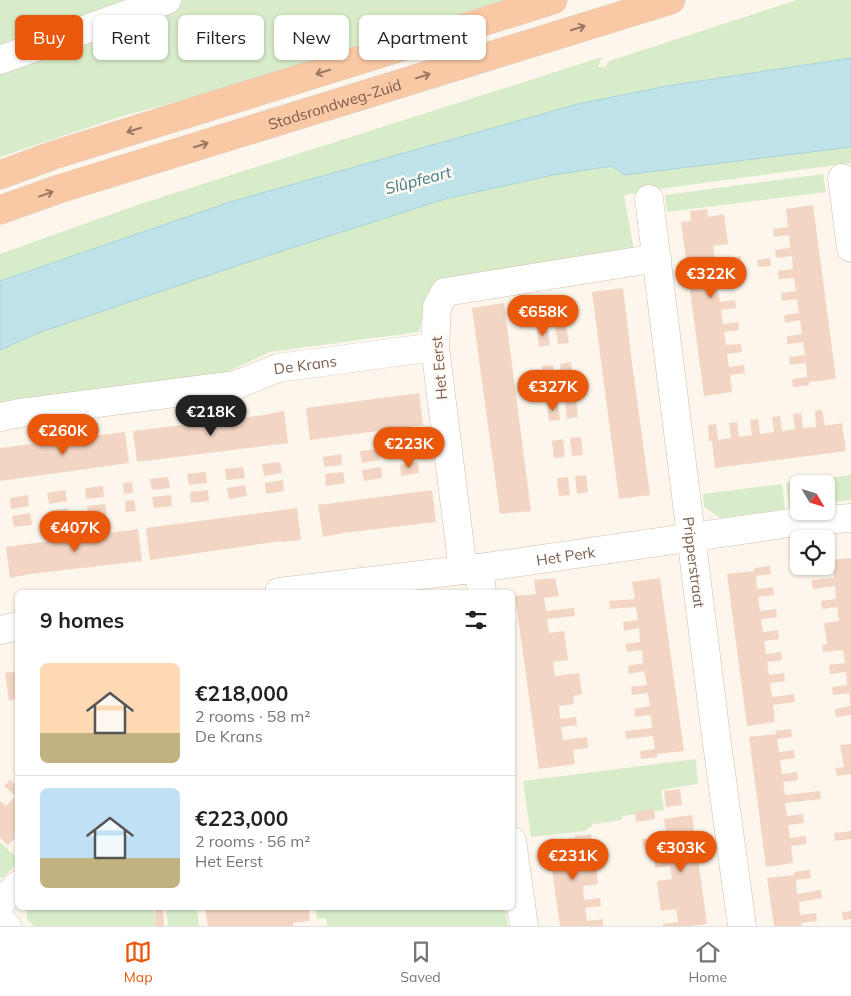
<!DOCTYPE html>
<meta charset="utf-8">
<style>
body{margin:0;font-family:Mulish,sans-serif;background:#f6f6f6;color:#222;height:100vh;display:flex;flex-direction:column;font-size:19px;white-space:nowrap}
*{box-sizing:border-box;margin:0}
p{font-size:16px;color:#767676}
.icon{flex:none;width:28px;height:28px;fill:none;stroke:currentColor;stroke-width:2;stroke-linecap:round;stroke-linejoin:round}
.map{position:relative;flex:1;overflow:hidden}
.panel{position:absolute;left:15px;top:590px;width:500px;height:320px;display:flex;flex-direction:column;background:#fff;border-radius:8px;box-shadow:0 1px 4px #0004}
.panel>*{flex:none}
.top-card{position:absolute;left:15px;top:15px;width:500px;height:45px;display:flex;gap:10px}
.needle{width:32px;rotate:128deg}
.fabs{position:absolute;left:790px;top:475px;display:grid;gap:10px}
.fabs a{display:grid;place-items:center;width:45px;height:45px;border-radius:8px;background:#fff;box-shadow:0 1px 4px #0004;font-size:25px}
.price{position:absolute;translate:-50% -42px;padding:0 11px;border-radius:18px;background:#ea580c;color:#fff;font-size:16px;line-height:32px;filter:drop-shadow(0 1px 2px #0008)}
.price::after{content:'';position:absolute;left:50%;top:30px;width:15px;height:11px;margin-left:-8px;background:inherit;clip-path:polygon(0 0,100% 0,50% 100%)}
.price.active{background:#222;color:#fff}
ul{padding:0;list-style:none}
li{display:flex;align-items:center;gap:15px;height:125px;padding:0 25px}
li+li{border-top:1px solid #e0e0e0}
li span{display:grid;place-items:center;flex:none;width:140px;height:100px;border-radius:8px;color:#555}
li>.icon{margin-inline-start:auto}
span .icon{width:60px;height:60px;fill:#fffc;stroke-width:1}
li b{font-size:21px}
h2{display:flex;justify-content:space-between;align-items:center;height:60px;padding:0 25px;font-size:21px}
.chip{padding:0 18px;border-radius:8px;background:#fff;box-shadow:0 1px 4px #0004;font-size:18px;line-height:45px}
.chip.active{background:#ea580c;color:#fff}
.menu{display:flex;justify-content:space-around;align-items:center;height:70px;border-top:1px solid #e0e0e0;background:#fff;font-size:14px;color:#767676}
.menu a{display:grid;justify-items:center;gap:2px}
.menu .active{color:#ea580c}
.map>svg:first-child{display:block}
</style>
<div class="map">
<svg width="851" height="926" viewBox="0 0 851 926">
<rect width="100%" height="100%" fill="#fdf6ec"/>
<!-- green -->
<path fill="#d8ecc9" d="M0 0H144L0 47Z
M183 0H506L201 95 120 117 0 157V66L165 12Z
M797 0H851V58L667 86 578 104 230 202 0 281V254L137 205 602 57 598 67H605L609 61Z
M851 147V163L659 189 624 195 635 256 425 308 419 332 270 352 218 376 0 409V350L38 333 248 262 445 199 553 175 612 166 624 175Z
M823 174 826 192 667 212 665 195Z
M851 475V500L826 503V484H799V506L789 508 786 483Z
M782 484 785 509 720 518 704 507 703 494Z
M696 759 698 784 661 790 664 810 622 816V820L594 824 585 831 531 837 523 781Z
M0 842 18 859 17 863 3 878H0Z
M27 908H197L199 926H168L166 909 154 910 156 926H34L27 920Z
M316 908H505L508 926H327L326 918 317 919Z"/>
<!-- water -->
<path fill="#bfe3e8" stroke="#a5d3da" d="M851 58V147L624 175 612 166 553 175 445 199 248 262 38 333 0 350V281L230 202 578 104 667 86Z"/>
<!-- building -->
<path fill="#f3d5c3" d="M813 205 836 379 809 382V385L793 387 792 379 807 377 806 363 790 365 789 357 805 355 803 342 787 344V336L802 334 800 320 785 323 784 315 799 313 797 299 782 301 781 293 796 291 794 278 779 279 778 271 793 269 792 256 776 258 775 250 790 248 789 235 774 237 773 229 788 227 786 209Z
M707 209 708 217 724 214 728 244 713 246 715 259 741 256 742 264 732 265 734 287 718 289 720 302 735 300 736 308 721 310 723 324 738 322 739 330 724 332 726 345 741 344 742 352 727 354 729 367 744 365 745 373 730 375 732 392 704 396 681 222 691 221 690 211Z
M770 258 771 266 758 267 757 260Z
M623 288 632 363 650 495 619 499 592 292Z
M504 303 531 511 500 514 472 308Z
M564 306 565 315 554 317 553 308Z
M546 309 547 318 536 319 535 310Z
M566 325 569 343 558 344 555 326Z
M548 327 550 345 539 347 537 329Z
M571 362 573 380 562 381 560 364Z
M553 365 555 382 544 384 542 366Z
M419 393 423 425 310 440 306 408Z
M576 400 578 417 567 419 565 401Z
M558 402 560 420 549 421 547 403Z
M822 410 825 426 842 423 846 451 715 468 712 441H709L708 425 716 424 718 440 731 438 729 423 737 422 739 437 752 435 750 420 758 419 760 434 774 432 772 417 780 416 782 431 795 429 793 414 801 413 803 428 816 427 815 411Z
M284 411 288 443 137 462 133 431 264 415Z
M125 432 129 463 0 481V448Z
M581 437 583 455 572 456 570 438Z
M563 439 565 457 554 458 552 441Z
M416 444 417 455 399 458 397 446Z
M378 449 380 460 362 463 360 451Z
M341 454 342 465 324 467 323 457Z
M280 462 282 473 264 476 262 464Z
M418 462 419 473 401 476 400 465Z
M243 467 245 478 226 480 225 469Z
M381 467 382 478 364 481 362 470Z
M206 472 207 483 189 485 187 474Z
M343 472 345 483 326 486 325 474Z
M586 475 588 492 577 494 575 476Z
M168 477 170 488 152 490 150 479Z
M568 477 570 495 559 496 557 478Z
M283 480 284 491 266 494 265 483Z
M132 482 133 493 124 494 123 483Z
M245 485 247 496 229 499 227 488Z
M103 486 104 497 86 499 85 488Z
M65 490 67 501 49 504 47 493Z
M208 490 209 501 191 503 190 492Z
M432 490 436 522 343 533 323 537 318 505Z
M28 495 29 506 11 509 10 498Z
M171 495 172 506 154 508 152 497Z
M134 500 136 511 126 512 125 501Z
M105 504 107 515 88 517 87 506Z
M68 508 69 520 51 522 49 511Z
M297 508 301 540 281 542V541L150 560 146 528Z
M30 513 32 525 14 527 12 516Z
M138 529 142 561 30 574 10 578 6 547Z
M851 558V704H850L849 693 833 695 832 687 847 685 846 672 830 674 829 665 845 663 843 650 823 652 822 645 827 644 824 623 839 621 837 607 822 609 821 601 836 599 835 586 813 589 812 580 834 578 831 560Z
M770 566 771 574 756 576 757 589 773 587 774 595 758 597 760 611 776 609 777 617 761 619 763 632 778 630 779 639 764 641 766 654 781 652 782 660 767 662 769 675 784 673 785 681 770 683 772 697 794 694 795 702 773 705 775 722 747 726 727 574 754 571V568Z
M555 578 559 596 544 598 546 611 574 608 575 616 547 619 549 633 564 631 566 646 568 660 553 662 555 676 579 673 582 694 573 696 574 704 559 706 560 719 576 717 577 725 561 727 563 740 587 737 588 748 573 750 575 764 539 769 515 596 536 594 534 580Z
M660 578 684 751 657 754V757L641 759 640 751 655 749 653 736 626 739 625 731 652 728 651 715 635 717 634 709 650 706 648 693 632 695 631 687 647 685 644 671 629 674 628 666 643 663 642 650 627 652 625 644 640 642 639 628 624 631 623 622 638 620 636 607 610 609 609 601 635 599 632 582Z
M18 671V699L9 701 5 673Z
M851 706V715L836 717 835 709Z
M791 729 792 737 777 739 779 752 794 750 795 758 780 760 782 774 797 772 798 780 783 782 785 795 820 791 821 799 785 803 787 816 803 814 804 823 788 825 790 838 806 836V844L791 846 793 863 766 867 749 737 776 734 775 731Z
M851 744V774L837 776 835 768 844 767 840 745Z
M10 780 18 787V835L8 845 0 838V801L6 806 15 796 4 786Z
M680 789 682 805 666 807 664 791Z
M654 809 655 819 636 822 635 812Z
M692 815 707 924 690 926H663V924L678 922 676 909 661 911 659 898 657 881 672 879 670 866 655 868 654 860 669 858 668 844 643 847 642 839 667 836 664 819Z
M851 831V839L835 841 834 833Z
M591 834 592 842 577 843 579 857 594 855 598 884 583 886 584 900 600 898 601 906 585 908 587 921 603 919V926H560L548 842 575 838V836Z
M810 870 811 878 796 880 797 894 821 890 822 898 799 902 800 915 816 913 817 921 801 923 802 926H774L767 878 794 875V872Z
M205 908H309L310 921 293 923V926H208Z
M163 909 164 926H156L155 910Z
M851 911V919L843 920 842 912Z"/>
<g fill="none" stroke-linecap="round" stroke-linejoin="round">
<!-- minor casing -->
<g stroke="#d1beb0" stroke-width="29">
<g id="minor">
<path d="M0 60 167 0"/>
<path d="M842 178 851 248"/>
<path id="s1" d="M649 199 716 736 742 926"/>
<path id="s2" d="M0 417 20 413 236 385 278 368 435 347"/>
<path d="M479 568 482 592"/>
<path d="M463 570 435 347 437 307 445 292 657 258"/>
<path id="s3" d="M279 592 479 568 790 523 851 518"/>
<path d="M0 630 18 626"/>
<path d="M512 841 524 926"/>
<path d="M0 903 18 885"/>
</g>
</g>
<!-- tertiary casing -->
<g stroke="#d1beb0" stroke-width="29">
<path id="tertiary" d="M0 920 7 926"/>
</g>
<!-- trunk casing -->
<g stroke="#dad1cd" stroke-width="29">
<g id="trunk">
<path d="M0 175 54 155 553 0"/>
<path id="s4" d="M0 210 59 189 671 0"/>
</g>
</g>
<!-- minor -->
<use href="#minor" stroke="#fff" stroke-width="28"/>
<!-- tertiary -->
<use href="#tertiary" stroke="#fff" stroke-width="28"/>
<!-- trunk -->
<use href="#trunk" stroke="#f9c8a4" stroke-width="28"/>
</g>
<!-- one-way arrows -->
<defs><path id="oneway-shaft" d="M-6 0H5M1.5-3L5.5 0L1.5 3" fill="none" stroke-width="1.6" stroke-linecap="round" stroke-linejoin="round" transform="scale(1.25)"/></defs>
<g stroke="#9a7763">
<use href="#oneway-shaft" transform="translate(578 28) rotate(-17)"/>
<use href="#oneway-shaft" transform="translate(323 72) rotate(163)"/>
<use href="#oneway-shaft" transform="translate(423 76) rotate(-17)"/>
<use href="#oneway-shaft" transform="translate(134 130) rotate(163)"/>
<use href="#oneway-shaft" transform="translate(201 145) rotate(-17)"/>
<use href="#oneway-shaft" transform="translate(46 194) rotate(-20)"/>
</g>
<g text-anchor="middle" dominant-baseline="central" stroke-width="5" stroke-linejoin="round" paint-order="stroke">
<!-- street labels -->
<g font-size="15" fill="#7a5c4d" stroke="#fffaf3">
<text stroke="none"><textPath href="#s4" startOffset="351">Stadsrondweg-Zuid</textPath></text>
<text stroke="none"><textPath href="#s2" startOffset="311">De Krans</textPath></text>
<text transform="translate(439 368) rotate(-95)">Het Eerst</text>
<text stroke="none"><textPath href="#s3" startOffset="289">Het Perk</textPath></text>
<text stroke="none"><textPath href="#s1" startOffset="366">Pripperstraat</textPath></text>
</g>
<!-- water labels -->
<g font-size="16" font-style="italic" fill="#437c86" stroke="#fffaf3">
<text transform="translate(418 180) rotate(-15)">Slûpfeart</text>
</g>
</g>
</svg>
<div class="fabs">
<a><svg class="needle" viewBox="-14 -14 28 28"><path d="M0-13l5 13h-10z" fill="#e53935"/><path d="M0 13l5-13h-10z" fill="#767676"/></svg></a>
<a><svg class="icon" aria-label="locate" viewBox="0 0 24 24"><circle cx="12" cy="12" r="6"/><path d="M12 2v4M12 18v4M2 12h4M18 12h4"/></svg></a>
</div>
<b class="price" style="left:711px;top:299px">€322K</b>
<b class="price" style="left:543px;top:337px">€658K</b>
<b class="price" style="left:553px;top:412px">€327K</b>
<b class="price active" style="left:211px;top:437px">€218K</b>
<b class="price" style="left:63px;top:456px">€260K</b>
<b class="price" style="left:409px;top:469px">€223K</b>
<b class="price" style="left:75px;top:553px">€407K</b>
<b class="price" style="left:681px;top:873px">€303K</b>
<b class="price" style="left:573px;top:881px">€231K</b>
<div class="top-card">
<a class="chip active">Buy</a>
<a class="chip">Rent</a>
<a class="chip">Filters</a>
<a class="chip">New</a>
<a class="chip">Apartment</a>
</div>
<section class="panel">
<h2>9 homes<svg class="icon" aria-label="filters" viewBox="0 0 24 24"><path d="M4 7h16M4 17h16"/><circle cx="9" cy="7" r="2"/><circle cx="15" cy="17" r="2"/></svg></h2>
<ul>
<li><span style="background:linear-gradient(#ffd9b3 70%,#c2b280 0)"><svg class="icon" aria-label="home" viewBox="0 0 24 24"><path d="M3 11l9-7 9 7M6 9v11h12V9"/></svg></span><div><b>€218,000</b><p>2 rooms · 58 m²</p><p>De Krans</p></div></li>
<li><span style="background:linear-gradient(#bfe0f5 70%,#c2b280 0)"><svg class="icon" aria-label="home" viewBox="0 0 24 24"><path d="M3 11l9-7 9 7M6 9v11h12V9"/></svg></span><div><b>€223,000</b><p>2 rooms · 56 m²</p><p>Het Eerst</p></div></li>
</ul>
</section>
</div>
<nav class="menu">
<a class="active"><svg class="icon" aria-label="map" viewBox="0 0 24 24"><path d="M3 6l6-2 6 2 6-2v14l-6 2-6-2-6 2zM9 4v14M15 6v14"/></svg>Map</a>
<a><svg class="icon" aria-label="saved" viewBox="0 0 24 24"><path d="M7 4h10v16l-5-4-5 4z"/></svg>Saved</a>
<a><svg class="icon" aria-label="home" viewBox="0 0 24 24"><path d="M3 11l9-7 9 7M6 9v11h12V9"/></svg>Home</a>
</nav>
